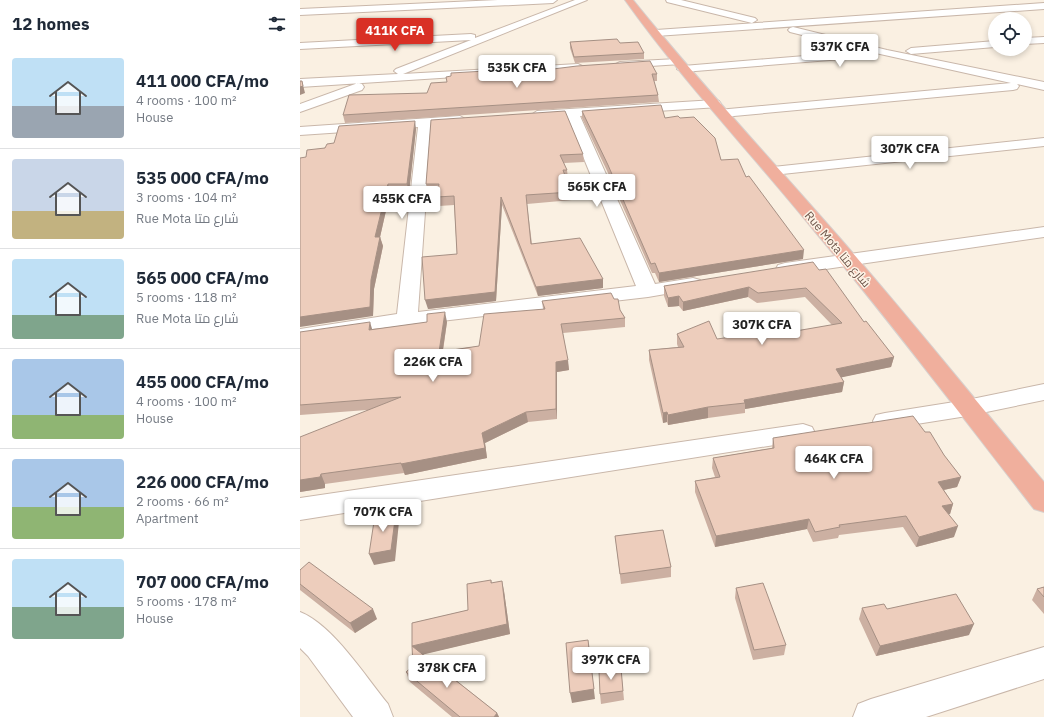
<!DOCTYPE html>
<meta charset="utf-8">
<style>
body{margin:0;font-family:"IBM Plex Sans",Cairo,sans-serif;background:#f6f6f7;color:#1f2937;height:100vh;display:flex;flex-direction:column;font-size:15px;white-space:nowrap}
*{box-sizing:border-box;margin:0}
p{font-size:13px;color:#747a83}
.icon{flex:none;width:22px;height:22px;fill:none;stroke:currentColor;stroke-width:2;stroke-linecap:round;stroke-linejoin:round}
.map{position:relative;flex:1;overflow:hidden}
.drawer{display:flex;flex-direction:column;background:#fff;width:300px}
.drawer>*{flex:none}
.controls{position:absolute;left:688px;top:12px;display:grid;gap:8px}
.controls a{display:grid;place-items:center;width:44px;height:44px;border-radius:50%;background:#fff;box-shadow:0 2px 6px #0003;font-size:20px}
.price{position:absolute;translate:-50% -34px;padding:0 9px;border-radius:4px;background:#fff;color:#222;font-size:13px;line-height:26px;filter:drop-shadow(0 1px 2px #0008)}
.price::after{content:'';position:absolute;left:50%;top:24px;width:12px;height:9px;margin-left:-6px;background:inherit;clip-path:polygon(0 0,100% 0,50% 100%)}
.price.on{background:#d93025;color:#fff}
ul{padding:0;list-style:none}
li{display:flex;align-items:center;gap:12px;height:100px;padding:0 12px}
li+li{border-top:1px solid #e0e1e3}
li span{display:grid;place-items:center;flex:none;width:112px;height:80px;border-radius:4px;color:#555}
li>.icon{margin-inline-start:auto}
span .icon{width:48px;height:48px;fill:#fffc;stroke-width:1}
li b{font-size:17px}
h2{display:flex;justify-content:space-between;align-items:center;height:48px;padding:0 12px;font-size:17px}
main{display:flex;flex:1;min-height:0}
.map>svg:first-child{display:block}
</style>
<main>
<section class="drawer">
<h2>12 homes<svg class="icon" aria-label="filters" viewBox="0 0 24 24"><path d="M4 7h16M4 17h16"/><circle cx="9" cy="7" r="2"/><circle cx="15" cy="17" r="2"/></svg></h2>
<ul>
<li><span style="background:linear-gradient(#bfe0f5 60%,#9aa5b1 0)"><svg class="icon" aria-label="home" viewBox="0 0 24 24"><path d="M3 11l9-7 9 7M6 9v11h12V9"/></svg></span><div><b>411 000 CFA/mo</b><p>4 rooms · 100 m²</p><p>House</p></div></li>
<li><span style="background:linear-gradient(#c9d6e8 65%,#c2b280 0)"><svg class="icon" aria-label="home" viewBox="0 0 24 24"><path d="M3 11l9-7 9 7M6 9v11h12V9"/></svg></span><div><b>535 000 CFA/mo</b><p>3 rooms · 104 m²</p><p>Rue Mota شارع متا</p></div></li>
<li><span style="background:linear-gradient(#bfe0f5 70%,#7fa58c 0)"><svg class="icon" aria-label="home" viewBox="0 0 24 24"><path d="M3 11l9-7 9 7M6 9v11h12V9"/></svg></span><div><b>565 000 CFA/mo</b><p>5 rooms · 118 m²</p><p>Rue Mota شارع متا</p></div></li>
<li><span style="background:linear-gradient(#a9c7e8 70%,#8fb573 0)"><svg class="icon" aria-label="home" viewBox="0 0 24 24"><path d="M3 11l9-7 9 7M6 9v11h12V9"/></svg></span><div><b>455 000 CFA/mo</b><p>4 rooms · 100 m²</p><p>House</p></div></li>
<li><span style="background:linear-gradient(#a9c7e8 60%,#8fb573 0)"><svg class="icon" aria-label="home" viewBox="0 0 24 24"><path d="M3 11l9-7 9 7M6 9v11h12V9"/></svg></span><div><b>226 000 CFA/mo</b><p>2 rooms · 66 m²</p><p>Apartment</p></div></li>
<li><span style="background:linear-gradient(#bfe0f5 60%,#7fa58c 0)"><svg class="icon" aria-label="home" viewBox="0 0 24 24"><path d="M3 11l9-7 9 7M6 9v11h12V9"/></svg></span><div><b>707 000 CFA/mo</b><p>5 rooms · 178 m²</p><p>House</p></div></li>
</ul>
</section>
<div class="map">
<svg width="744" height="717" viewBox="0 0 744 717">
<rect width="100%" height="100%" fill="#faf0e2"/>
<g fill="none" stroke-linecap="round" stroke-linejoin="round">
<!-- street casing -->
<g stroke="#c9b7aa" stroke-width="2">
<path id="street" d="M198 0H257L253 3 0 15V9Z
M275 0H287L103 74 278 64 284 67 282 69 0 87V79L98 74 94 71 96 69 171 40 0 49V43L171 34 175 35V38Z
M366 0H381L455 18 457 20 452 23 367 2Z
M744 3V9L356 36 351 33 356 30Z
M493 27 587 50 744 82V90L717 84 719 86 717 89 713 90 423 117 418 116 417 113 418 110 711 83 571 52V56L567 57 383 72 377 69 383 66 566 51 490 32 488 30 490 28Z
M744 37V43L725 44V38Z
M695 41V47L611 54 606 51 611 48Z
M377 59 382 62 381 64 320 68 314 65 320 62Z
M58 83 62 84 64 87 62 90 0 112V104Z
M415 100 419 101 421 104 419 107 280 116 355 284 393 278 400 280 403 284 400 288 348 297 107 325 0 341V329L97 314 118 127 0 135V127L160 116 167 120 160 124 131 126 118 312 336 286 267 117 237 119 231 115 237 111Z
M744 138V146L473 175 468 174 466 171 468 168 473 167Z
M744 227V237L485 275 478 273 476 269 478 265 485 263Z
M744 384V400L667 416 585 429 576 427 573 421 576 415 585 413 667 400Z
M503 424 512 427 515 433 512 439 0 520V498Z
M0 612C33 625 65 676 88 704L93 717H53L8 656 0 648Z
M744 647V679L626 717H553L558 704 571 699Z"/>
</g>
<!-- highway casing -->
<g stroke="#d7d0cd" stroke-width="2">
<path id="highway" d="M325 0H333C398 81 469 157 538 236 608 316 675 400 744 482V512L734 509C661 415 589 320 512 228 450 152 382 80 325 0Z"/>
</g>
<!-- street -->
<use href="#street" fill="#fff" fill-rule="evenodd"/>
<!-- highway -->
<use href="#highway" fill="#f0af9d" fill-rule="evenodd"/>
</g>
<!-- wall -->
<path fill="#ccb0a2" d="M270 42 320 43 344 53V59L275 63 270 48Z
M222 72 357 74V81H354L358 95 359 102 45 123 43 115 127 93 147 82Z
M282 111 365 118 421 160 446 177 503 259 359 282 355 273H352L308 173 282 118Z
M131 120 283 154 284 162 264 163 267 170 268 178 266 179 271 192 272 200 227 204 232 244 303 279V288L238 296 202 205 196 301 128 309 157 254 154 205 139 206 137 197 138 192H128L126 184Z
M116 129 109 193H90L80 237 83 246 74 289 73 316 6 157 34 143Z
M519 270 594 357 591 367 541 377 544 382 542 392 445 409V413L408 418 368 425 367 422 363 423 349 360V350L378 347 377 344V334L417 339 490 332 532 325 505 297 457 303 448 297 383 311 379 306 368 307 364 296V286Z
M242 301 320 310 325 318V327L263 333 269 370 257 372V419L228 422 185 443 187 458 105 475 104 473 25 484V488L0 492 67 410 0 415V332L72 329 147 322 143 351 179 346 243 309Z
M625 432 661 477 657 487 644 490 653 504 650 514H648L654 537 616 547 603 527 539 535 538 538 513 542 507 529 415 547 395 492V481L415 477 412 468 413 458 472 448 473 438Z
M315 536 371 567V577L321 584Z
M0 570 77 619 55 633 0 590Z
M191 580 192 583 204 591 210 634 123 654 197 713 199 717H152L110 682 106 672 113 666 112 623 168 610Z
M744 587V614L732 600 737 589Z
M436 588 486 645 484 655 453 660 435 598Z
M562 608 587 609 669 635 576 656 559 619Z
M321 668 324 700 301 704 300 694Z"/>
<!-- shaded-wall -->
<path fill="#a69084" d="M2 81 5 93 0 95V87Z
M115 121 116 129 109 193 107 184Z
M88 184 90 193 78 246 75 237Z
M201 197 202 205 196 301 128 309 125 300Z
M80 237 83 246 74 289 73 316 0 327V317L71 280Z
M504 250 503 259 359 282V273Z
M303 279V288L238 296 236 287Z
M449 287 448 297 383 311V302Z
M379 296V306L368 307V298Z
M145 312 147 322 141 362 139 352Z
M70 322 73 332 69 330Z
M594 357 591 367 534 379 536 369Z
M268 360 269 370 257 372V419L256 409V362Z
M544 382 542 392 445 409V403L444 400Z
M408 407V418L368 425V415Z
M226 412 228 422 185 443 187 458 105 475 101 464 182 433Z
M367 412V422L363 423V413Z
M21 474 25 484V488L0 492V480Z
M661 477 657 487 634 492 638 482Z
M653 504 650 514 638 517 642 506Z
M96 512 99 522 95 561 74 565 69 554Z
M509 519 507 529 415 547 416 536Z
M658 526 654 537 616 547 619 537Z
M202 581 204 591 210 634 117 656 112 646 207 624Z
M73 609 77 619 55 633 50 623Z
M674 624 669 635 576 656 580 646Z
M288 640 295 699 272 703 270 693Z
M197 713 199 717H194Z"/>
<!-- building -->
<path fill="#edcdbc" stroke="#a69084" d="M317 39 320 43 338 42 344 53 274 57 270 42Z
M350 61 357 74H352L358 95 43 115 49 95 127 93 131 83 147 82 146 77 151 76V73L221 69V73L277 66Z
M0 81H2L3 86 0 87Z
M361 105 365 118 378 116 380 118 394 117 415 138 421 160 438 159 446 177 449 176 504 250 359 273 355 263 351 264 308 165 282 111Z
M265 111 283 154 260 155 267 170H263L271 192 226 195 231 244 280 238 303 279 236 287 201 197 195 292 125 300 122 257 157 254 154 196 137 197 139 184H126L131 120Z
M115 121 107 184H88L75 237H80L71 280 70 307 0 317V158L6 157 7 150 25 148 27 144 34 143 39 126Z
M513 262 519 270 526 269 564 322 566 321 594 357 536 369 544 382 444 400 445 403 408 407 368 415 367 412 363 413 349 350 384 347 377 334 409 321 417 339 488 329 490 332 542 323 506 288 458 293 449 287 383 302 379 296 368 298 364 286Z
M311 293 314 299H318L320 310 325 318 261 324 268 360 256 362V409L226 412 182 433 185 448 101 464V463L21 474 20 477 0 480V437L101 397 0 405V332L70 322 69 330 127 322V314L145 312 139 352 179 346 184 314 245 309 242 301Z
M613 416 625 432H630L644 455 661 477 638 482 653 504 642 506 658 526 619 537 606 516 539 525 540 527 515 532 509 519 416 536 395 481 420 477 413 458 474 448 473 438Z
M96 512 91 550 69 554 75 515Z
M363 530 371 567 320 574 315 536Z
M9 562 73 609 50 623 0 584V570Z
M191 580V583L202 581 207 624 112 646V623L168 610 167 584Z
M463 583 486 645 454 650 436 588Z
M744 587V597L737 589Z
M656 594 674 624 580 646 562 608 584 604 587 609Z
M288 640 294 689 270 693 266 643Z
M112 646 197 713 194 717H160L106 672 113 666Z
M321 668 323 691 300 694 299 671Z"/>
<g text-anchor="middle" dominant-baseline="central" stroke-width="3" stroke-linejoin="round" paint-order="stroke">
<!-- street labels -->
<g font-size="12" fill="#6f564b" stroke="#fdf4e7">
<text transform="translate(538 249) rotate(50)">Rue Mota شارع متا</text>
</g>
</g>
</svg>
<div class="controls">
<a><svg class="icon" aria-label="locate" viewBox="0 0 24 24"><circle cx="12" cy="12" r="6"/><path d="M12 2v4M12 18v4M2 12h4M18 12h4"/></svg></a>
</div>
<b class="price on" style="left:95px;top:52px">411K CFA</b>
<b class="price" style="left:540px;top:68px">537K CFA</b>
<b class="price" style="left:217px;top:89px">535K CFA</b>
<b class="price" style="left:610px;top:170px">307K CFA</b>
<b class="price" style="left:297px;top:208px">565K CFA</b>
<b class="price" style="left:102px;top:220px">455K CFA</b>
<b class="price" style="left:462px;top:346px">307K CFA</b>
<b class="price" style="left:133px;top:383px">226K CFA</b>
<b class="price" style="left:534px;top:480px">464K CFA</b>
<b class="price" style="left:83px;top:533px">707K CFA</b>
<b class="price" style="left:311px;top:681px">397K CFA</b>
<b class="price" style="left:147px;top:689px">378K CFA</b>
</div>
</main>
